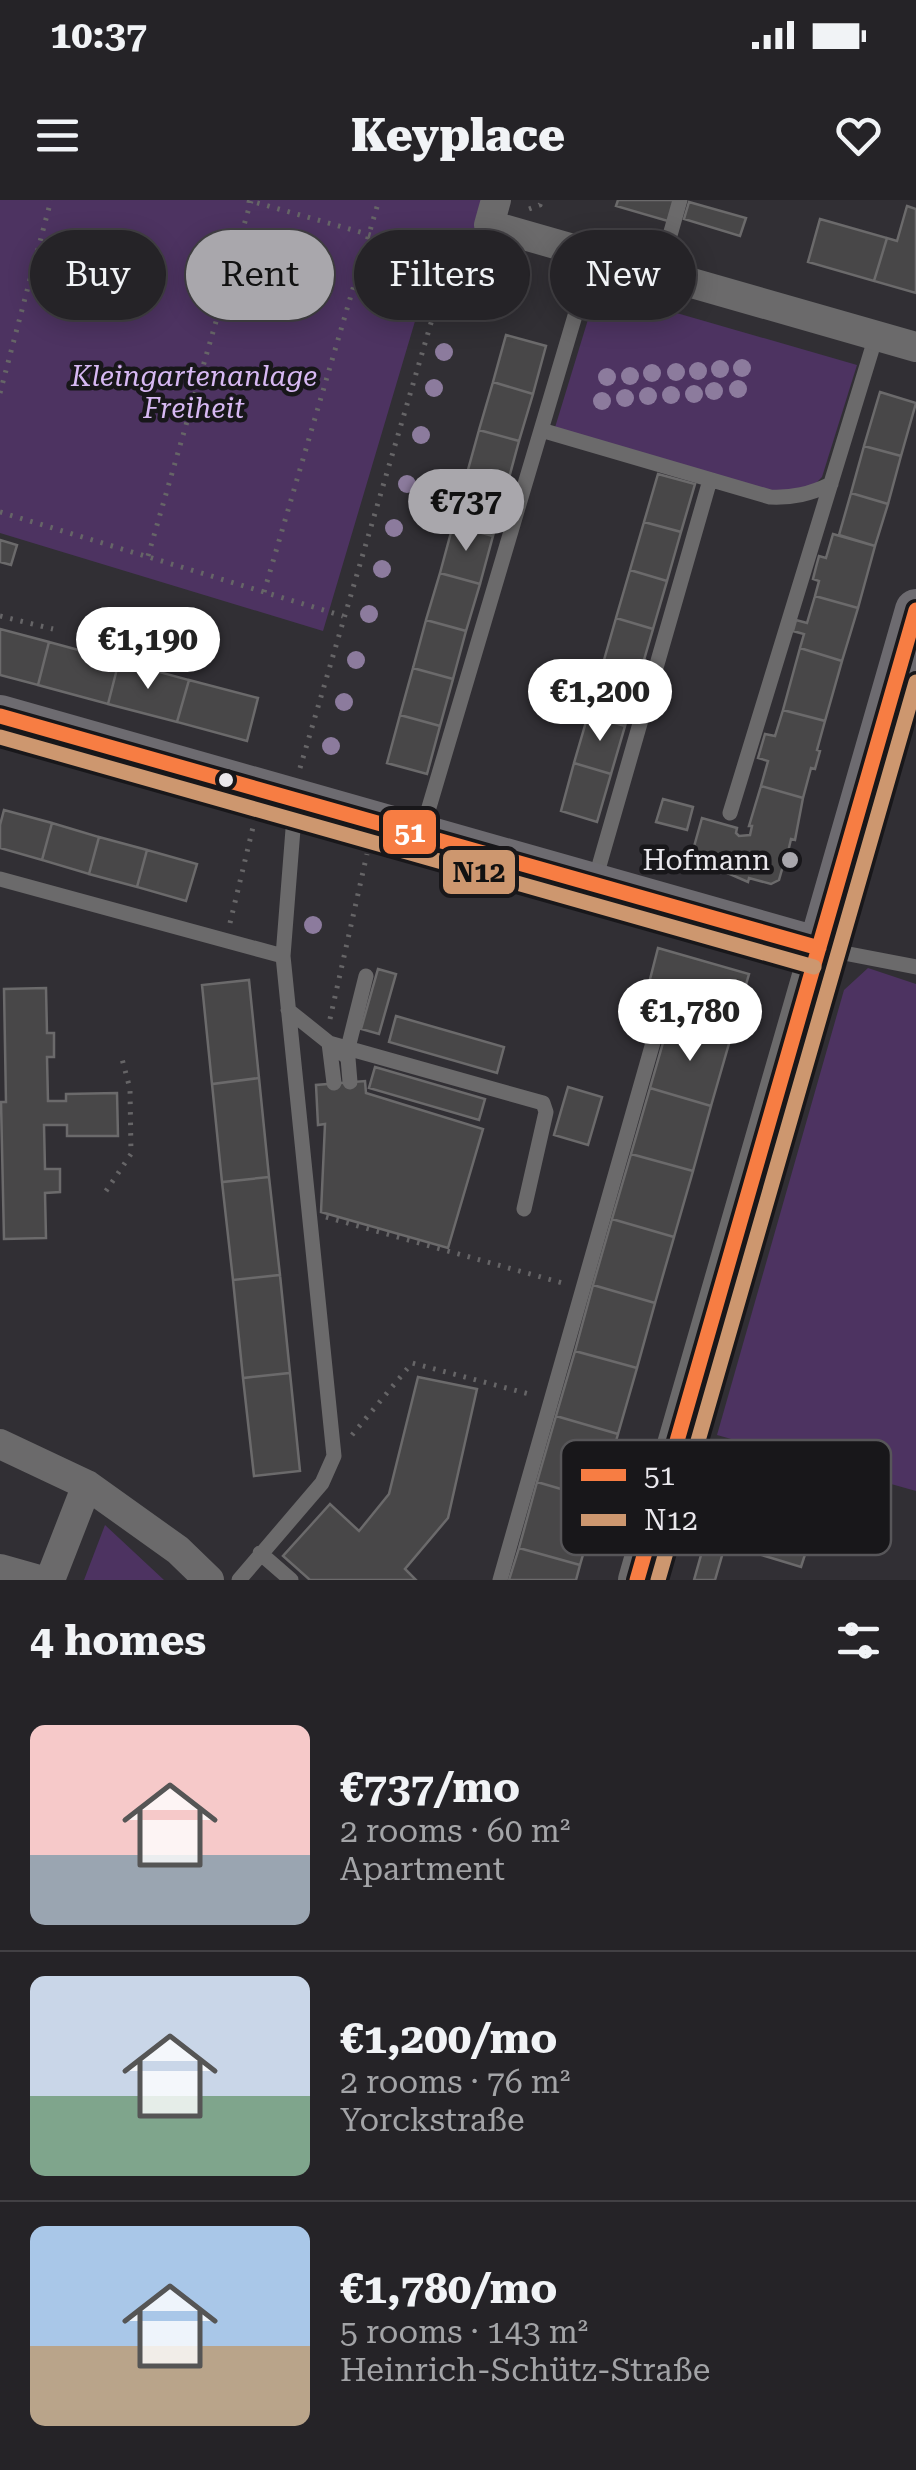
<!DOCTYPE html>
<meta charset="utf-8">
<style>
body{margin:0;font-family:"Roboto Serif",serif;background:#2d2b2f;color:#f1f3f6;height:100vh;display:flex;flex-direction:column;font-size:38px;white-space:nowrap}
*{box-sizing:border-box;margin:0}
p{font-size:32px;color:#a3a4a7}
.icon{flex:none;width:55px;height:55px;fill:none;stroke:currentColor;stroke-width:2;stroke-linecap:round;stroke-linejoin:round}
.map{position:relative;height:1380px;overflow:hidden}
.drawer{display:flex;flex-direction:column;background:#252327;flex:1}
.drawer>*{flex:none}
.guide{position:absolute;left:30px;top:30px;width:858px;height:90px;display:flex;gap:20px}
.price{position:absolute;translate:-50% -85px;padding:0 22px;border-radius:35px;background:#fff;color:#222;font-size:32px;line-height:65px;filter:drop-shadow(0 2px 5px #0008)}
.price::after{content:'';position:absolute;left:50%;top:60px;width:30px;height:22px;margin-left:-15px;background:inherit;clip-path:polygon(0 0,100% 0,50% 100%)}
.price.active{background:#a9a7ac;color:#111}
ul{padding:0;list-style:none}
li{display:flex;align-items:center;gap:30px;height:250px;padding:0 30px}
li+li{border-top:2px solid #424044}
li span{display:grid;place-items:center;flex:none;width:280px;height:200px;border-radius:15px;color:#555}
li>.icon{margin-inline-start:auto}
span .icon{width:120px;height:120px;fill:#fffc;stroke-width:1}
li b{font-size:42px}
h2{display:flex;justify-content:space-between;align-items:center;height:120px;padding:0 30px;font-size:42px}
.tag{padding:0 35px;border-radius:45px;background:#252327;box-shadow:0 5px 25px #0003,0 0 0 2px #424044;font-size:35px;line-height:90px}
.tag.active{background:#a9a7ac;color:#111}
.status{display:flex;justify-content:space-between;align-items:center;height:70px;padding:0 50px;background:#252327;direction:ltr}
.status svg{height:28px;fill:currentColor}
header{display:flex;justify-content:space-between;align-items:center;height:130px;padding:0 30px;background:#252327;font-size:45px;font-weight:800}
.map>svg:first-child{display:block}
</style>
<div class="status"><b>10:37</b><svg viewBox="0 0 49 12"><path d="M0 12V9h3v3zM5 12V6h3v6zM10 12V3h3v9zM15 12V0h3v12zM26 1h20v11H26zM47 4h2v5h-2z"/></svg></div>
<header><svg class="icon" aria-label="menu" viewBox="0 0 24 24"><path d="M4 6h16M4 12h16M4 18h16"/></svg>Keyplace<svg class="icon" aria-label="heart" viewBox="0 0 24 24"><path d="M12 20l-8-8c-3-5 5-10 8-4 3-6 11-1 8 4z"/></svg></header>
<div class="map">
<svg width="916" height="1380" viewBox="0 0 916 1380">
<rect width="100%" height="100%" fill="#312f34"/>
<!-- green -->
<path fill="#4d3361" d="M0 0H484L476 28 432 64 323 431 0 333Z
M597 90 857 165 822 277 808 291 791 297 553 234Z
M868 768 916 784V1291L717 1235 844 790Z
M105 1325 164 1380H84Z"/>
<!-- building -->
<path fill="#484748" stroke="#6b6a6b" stroke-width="2.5" d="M618 0H685L678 24 616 6Z
M689 2 746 18 740 36 684 19Z
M907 6 916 9V93L874 81 887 38 897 41Z
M820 19 887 38 874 81 808 62Z
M506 135 546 146 533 194 493 182Z
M493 182 533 194 519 241 479 230Z
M880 192 916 203 901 256 864 246Z
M479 230 519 241 506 289 466 277Z
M864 246 901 256 888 304 851 293Z
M658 274 695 284 681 332 644 322Z
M466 277 506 289 493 336 453 325Z
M851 293 888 304 875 346 839 335Z
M644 322 681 332 667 381 630 370Z
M453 325 493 336 480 384 440 373Z
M833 334 875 346 858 408 815 396 819 381 813 379 816 367 819 356 826 358Z
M0 340 17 345 11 365 0 362Z
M630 370 667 381 653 429 616 418Z
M440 373 480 384 466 431 426 420Z
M815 396 858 408 842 461 800 448 804 434 793 431 796 420 807 423Z
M616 418 653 429 639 477 602 467Z
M426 420 466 431 453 479 413 468Z
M0 429 49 442 38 485 0 475Z
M49 442 119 461 108 504 38 485Z
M800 448 842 461 825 521 783 510Z
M119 461 189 480 177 522 108 504Z
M602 467 639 477 625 526 588 515Z
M413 468 453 479 440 526 400 515Z
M189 480 258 498 247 541 177 522Z
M783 510 825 521 817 550 820 551 815 569 811 568 803 598 761 586 768 561 758 558 765 534 775 536Z
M400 515 440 526 427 574 387 563Z
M588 515 625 526 611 574 574 563Z
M574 563 611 574 597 622 561 611Z
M761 586 803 598 795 640 791 639 788 652 792 653 788 668 783 666 779 680 771 684 749 678 748 682 716 668 715 672 701 669 703 664 690 661 702 618 737 628 736 633 739 636 750 635 752 626H749Z
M663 599 693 607 687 630 656 622Z
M4 610 52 623 42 660 0 648V625Z
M52 623 99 637 89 674 42 660Z
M99 637 147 650 137 687 89 674Z
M147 650 197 664 186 701 137 687Z
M658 748 749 774 730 840 669 822 675 796 647 791Z
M378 769 396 774 379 834 361 829Z
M249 780 259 878 212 884 202 785Z
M46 788 47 833H54V857H47L48 901H66V894L117 893 118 936H67V925H44L45 969H60V992L45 993 46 1038 4 1039 1 902H6L4 789Z
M396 816 504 847 497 873 389 842Z
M669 822 730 840 711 906 650 888Z
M375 867 485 899 479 920 369 888Z
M259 878 269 977 222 982 212 884Z
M365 881 366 893 483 929 448 1048 321 1012 325 924 318 925 316 885Z
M568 887 602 897 588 945 554 935Z
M650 888 711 906 693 971 631 954Z
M631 954 693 971 674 1037 612 1019Z
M269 977 280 1075 233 1080 222 982Z
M612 1019 674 1037 655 1103 593 1085Z
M280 1075 290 1173 243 1178 233 1080Z
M593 1085 655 1103 637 1168 575 1151Z
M575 1151 637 1168 618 1234 556 1216Z
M290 1173 300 1271 254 1276 243 1178Z
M418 1177 477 1189 448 1318 405 1369 416 1380H310L283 1356 330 1304 359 1331 389 1294Z
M556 1216 618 1234 599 1300 537 1282Z
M537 1282 599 1300 580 1365 519 1348Z
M712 1316 732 1321 715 1380H694Z
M764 1321 811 1336 801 1367 755 1353Z
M519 1348 580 1365 576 1380H509Z"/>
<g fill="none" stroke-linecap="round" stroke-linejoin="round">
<!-- path -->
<path stroke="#666567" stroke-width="5" stroke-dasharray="2.5 8" stroke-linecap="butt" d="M247 0 452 58
M529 9 540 5 542 0
M0 193 51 0
M0 312 343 416
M148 356 251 1
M264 392 379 0
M0 416 53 429
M300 568 446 72 452 58 472 40
M230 723 254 623
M330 819 367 654
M106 991 131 954 130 889 121 855
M326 1017 566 1084
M352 1235 412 1163 533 1195"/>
<!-- service -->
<path stroke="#6b6a6b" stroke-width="15" d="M659 74 680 0
M541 230 770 297C793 298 810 294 831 284
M730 613 876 136
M422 631 593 55
M0 679 283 756
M595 680 710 280
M823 749 916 767
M288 810 348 858 350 882
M329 843 543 903 546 912 524 1009
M329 843 334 883
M348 848 366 776
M260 1353 291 1380
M239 1380 322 1283 334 1256 283 756 295 604
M500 1380 656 832"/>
<!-- minor -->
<path stroke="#6b6a6b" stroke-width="30" d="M496 0 489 25 916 147
M0 1244 87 1285 178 1350 209 1380
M0 1369 39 1380
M50 1380 87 1285"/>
<!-- tertiary -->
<path stroke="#6b6a6b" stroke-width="38" d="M637 1380 819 748"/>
<!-- secondary -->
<path stroke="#6d6b70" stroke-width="42" d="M0 516 819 748 916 410"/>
<!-- bus-1 casing -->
<g stroke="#18171a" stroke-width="22">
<path id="bus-1" d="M0 516 819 748
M637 1380 916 410"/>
</g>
<!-- bus-2 casing -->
<g stroke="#18171a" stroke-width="22">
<path id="bus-2" d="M0 537 814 767
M658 1380 916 482"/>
</g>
<!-- bus-1 -->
<use href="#bus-1" stroke="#f77d43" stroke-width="15"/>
<!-- bus-2 -->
<use href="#bus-2" stroke="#cd976f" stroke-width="15"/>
</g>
<!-- trees -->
<g fill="#8c7b9d">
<circle cx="457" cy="108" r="9"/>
<circle cx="444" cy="152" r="9"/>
<circle cx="742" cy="168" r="9"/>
<circle cx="720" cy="169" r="9"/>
<circle cx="698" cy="171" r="9"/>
<circle cx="676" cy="172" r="9"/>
<circle cx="652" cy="173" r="9"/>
<circle cx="630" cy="176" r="9"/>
<circle cx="607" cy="177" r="9"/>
<circle cx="434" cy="188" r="9"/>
<circle cx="738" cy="189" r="9"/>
<circle cx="714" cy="191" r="9"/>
<circle cx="694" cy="194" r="9"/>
<circle cx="671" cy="195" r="9"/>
<circle cx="648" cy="196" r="9"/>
<circle cx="625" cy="198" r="9"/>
<circle cx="602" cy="201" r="9"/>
<circle cx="421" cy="235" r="9"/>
<circle cx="407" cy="284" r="9"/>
<circle cx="394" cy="328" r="9"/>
<circle cx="382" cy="369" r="9"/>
<circle cx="369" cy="414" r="9"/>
<circle cx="356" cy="460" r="9"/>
<circle cx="344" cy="502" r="9"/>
<circle cx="331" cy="546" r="9"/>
<circle cx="313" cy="725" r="9"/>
</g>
<!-- markers -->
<circle fill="#eae8ed" stroke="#18171a" stroke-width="4" cx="226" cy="580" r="9"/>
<circle fill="#a9a7ac" stroke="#18171a" stroke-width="4" cx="790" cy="660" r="10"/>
<g text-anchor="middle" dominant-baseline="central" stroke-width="9" stroke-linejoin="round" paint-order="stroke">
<!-- park labels -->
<g font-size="28" font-style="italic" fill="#d7b9f3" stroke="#18171a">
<text x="194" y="176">Kleingartenanlage<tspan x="194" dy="32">Freiheit</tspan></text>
</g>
<!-- poi labels -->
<g font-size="28" fill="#eae8ed" stroke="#18171a" text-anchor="end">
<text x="770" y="660">Hofmann</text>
</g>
</g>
<!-- legend -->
<rect x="561" y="1240" width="330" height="115" rx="15" fill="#18171a" stroke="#575659" stroke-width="2.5"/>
<rect x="581" y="1269" width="45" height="12" fill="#f77d43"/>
<rect x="581" y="1314" width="45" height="12" fill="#cd976f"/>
<g font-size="28" fill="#eae8ed">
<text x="644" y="1285">51</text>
<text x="644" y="1330">N12</text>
</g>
<g stroke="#18171a" stroke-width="4">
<rect x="381" y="608" width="57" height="48" rx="10" fill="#f77d43"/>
<rect x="441" y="648" width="76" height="48" rx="10" fill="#cd976f"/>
</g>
<g font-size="28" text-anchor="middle" font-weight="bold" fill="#fff">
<text x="410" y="642">51</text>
</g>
<g font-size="28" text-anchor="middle" font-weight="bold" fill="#111">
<text x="479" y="682">N12</text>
</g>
</svg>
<b class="price active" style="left:466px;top:354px">€737</b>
<b class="price" style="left:148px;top:492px">€1,190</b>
<b class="price" style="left:600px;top:544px">€1,200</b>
<b class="price" style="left:690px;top:864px">€1,780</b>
<div class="guide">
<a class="tag">Buy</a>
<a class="tag active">Rent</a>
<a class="tag">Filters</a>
<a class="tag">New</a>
</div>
</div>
<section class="drawer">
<h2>4 homes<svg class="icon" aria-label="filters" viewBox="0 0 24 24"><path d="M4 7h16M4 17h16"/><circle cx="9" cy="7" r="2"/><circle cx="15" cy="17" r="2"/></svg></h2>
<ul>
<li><span style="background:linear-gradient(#f6c9c9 65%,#9aa5b1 0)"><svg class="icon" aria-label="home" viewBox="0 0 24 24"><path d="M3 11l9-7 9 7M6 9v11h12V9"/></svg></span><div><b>€737/mo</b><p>2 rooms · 60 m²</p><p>Apartment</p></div></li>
<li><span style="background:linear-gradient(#c9d6e8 60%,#7fa58c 0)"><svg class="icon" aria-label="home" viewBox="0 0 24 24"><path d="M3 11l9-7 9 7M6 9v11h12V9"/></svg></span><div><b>€1,200/mo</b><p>2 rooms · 76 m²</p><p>Yorckstraße</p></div></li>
<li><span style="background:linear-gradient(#a9c7e8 60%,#b9a48a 0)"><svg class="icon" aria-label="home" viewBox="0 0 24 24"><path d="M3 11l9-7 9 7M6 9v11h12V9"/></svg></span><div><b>€1,780/mo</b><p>5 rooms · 143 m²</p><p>Heinrich-Schütz-Straße</p></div></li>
</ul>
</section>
